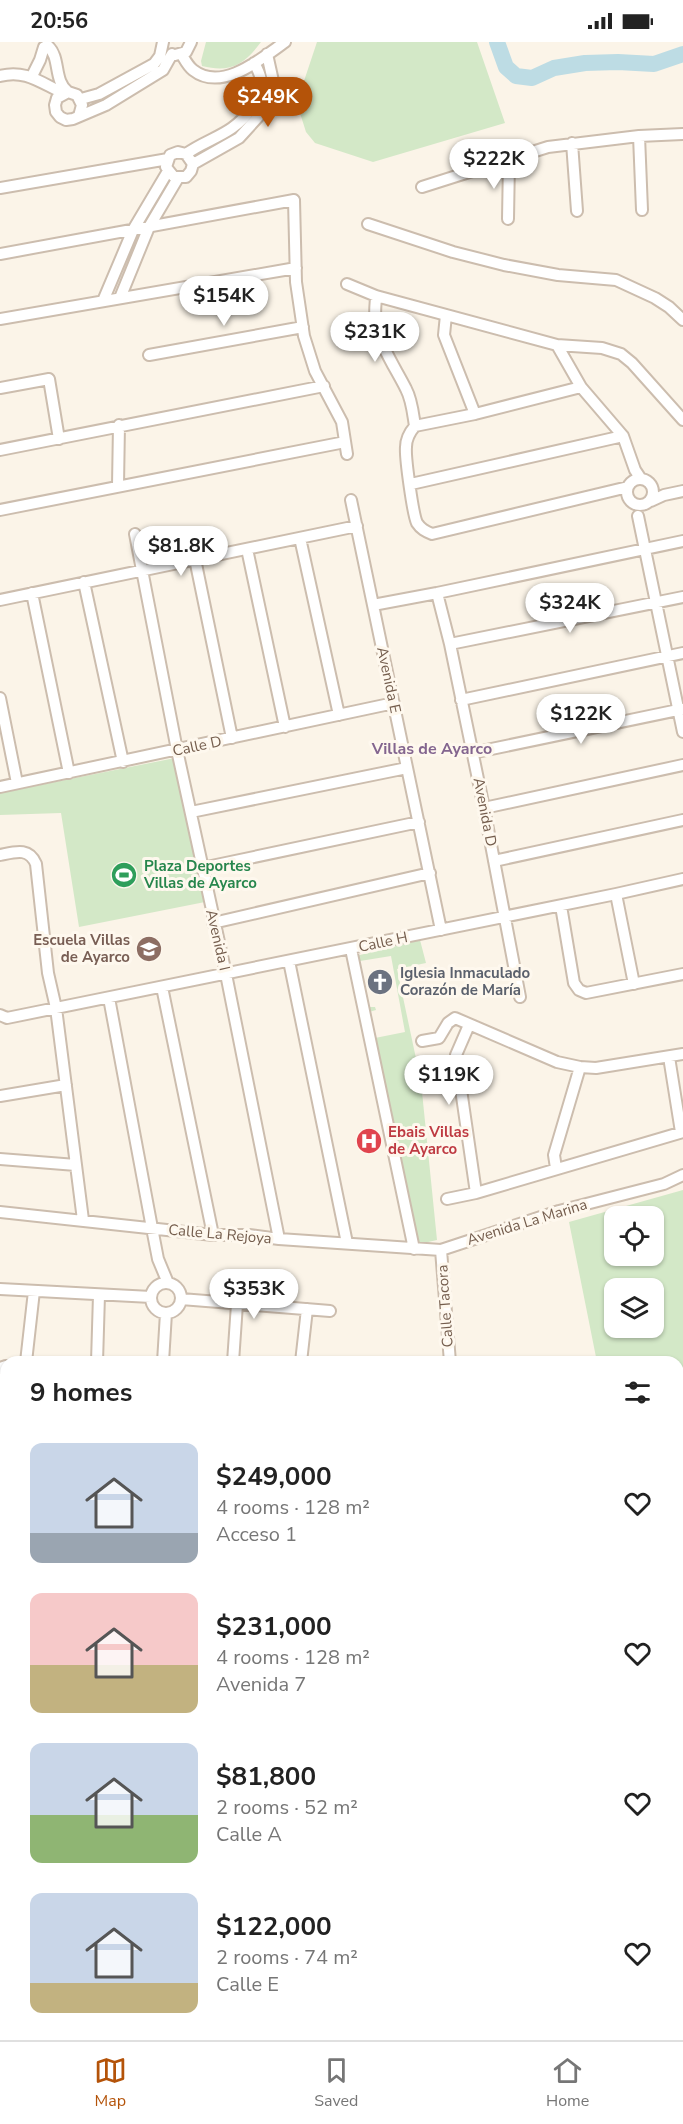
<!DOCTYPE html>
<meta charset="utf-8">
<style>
body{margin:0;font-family:"Nunito Sans",sans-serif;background:#f2f2f2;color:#222;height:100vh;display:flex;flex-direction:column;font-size:22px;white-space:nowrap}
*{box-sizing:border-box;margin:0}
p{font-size:20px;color:#767676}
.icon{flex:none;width:33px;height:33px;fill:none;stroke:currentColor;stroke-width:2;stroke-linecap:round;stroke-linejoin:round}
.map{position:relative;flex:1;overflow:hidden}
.drawer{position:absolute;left:0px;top:1314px;width:684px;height:684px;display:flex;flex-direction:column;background:#fff;border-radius:18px 18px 0 0;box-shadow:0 2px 4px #0004}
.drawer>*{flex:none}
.buttons{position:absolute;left:604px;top:1164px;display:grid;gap:12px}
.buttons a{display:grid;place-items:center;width:60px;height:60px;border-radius:12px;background:#fff;box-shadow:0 2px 4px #0004;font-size:30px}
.price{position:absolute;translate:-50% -51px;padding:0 14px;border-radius:21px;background:#fff;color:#222;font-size:20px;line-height:39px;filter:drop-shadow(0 2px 3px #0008)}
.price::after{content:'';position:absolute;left:50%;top:36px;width:18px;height:14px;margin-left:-9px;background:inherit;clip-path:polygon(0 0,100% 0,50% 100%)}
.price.current{background:#b45309;color:#fff}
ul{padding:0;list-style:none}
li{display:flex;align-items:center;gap:18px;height:150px;padding:0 30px}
li span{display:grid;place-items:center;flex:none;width:168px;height:120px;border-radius:12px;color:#555}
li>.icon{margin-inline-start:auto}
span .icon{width:72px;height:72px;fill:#fffc;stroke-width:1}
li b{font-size:26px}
h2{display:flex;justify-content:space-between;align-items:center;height:72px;padding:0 30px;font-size:26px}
.status{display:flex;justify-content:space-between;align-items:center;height:42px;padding:0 30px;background:#fff;direction:ltr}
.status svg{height:16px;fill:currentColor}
.tab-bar{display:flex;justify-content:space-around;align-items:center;height:84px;border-top:2px solid #e0e0e0;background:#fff;font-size:16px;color:#767676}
.tab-bar a{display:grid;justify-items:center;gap:3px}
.tab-bar .current{color:#b45309}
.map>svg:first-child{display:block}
</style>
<div class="status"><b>20:56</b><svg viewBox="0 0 49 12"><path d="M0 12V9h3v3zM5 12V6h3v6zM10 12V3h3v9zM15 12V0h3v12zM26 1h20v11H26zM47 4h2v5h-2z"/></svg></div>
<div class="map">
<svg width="683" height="1998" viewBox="0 0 683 1998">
<rect width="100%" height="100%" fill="#fbf4e8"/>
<!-- green -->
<path fill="#d3e8c7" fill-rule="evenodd" d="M206 0H261C244 23 230 31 202 24L201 19Z
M317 0H477L505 81 373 120 315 101 306 90 300 71 299 54Z
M175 716 205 860 79 885 61 771 0 773V751Z
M420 898 426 921 397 927 421 1040 437 1198 415 1203 356 914ZM391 914 405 990 375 996 369 970 376 968 375 965H368L360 919Z
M683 1148V1336L678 1358V1320H597L569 1180ZM615 1174H654V1214H615ZM615 1246H654V1286H615Z"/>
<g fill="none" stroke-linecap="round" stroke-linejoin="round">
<!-- stream -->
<path stroke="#a4cbd5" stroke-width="3" d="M0 1792 6 1810"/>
<!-- river -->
<path stroke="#bddce4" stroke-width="16" d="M497 0 506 25 516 34 532 36 554 26 585 21 618 20 654 22 683 12"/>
<!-- minor casing -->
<g stroke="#ccbdae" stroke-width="14">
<path id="minor" d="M175 13 186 10 191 0
M182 13C185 18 188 24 193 28 222 51 262 16 285 0
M0 34C25 27 41 41 63 51
M32 34 40 18 44 5 48 4C61 16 53 38 68 50
M81 57 99 52 154 22 160 14 163 0
M79 74 82 63 77 53 68 50 57 56 55 63 56 70 60 75 66 78 73 77 106 63 163 28 172 12
M639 94 642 168
M572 101 577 169
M186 112 193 122 191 129 186 135H174L166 125 170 113 178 110 186 112C201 101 218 96 232 86 246 76 263 56 261 38 260 32 257 26 254 21
M193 122 239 96 258 75 271 53 273 39 267 12
M422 145 548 105 639 94 683 92
M0 146 168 117
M508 177 509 119
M368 182 453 210 504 223 558 233 616 238 655 256 669 265 683 278
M0 212 294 158 296 240 304 294 315 329 342 380 347 412
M347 242 376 254 557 303 602 306 621 312 632 321 683 378
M376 254C376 261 374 270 376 278 379 303 395 325 406 347 412 358 413 372 415 384 409 391 406 397 406 405 405 416 413 473 417 481 421 487 425 489 432 492L628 445
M120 256 149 185 178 136
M103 259 133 188 168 129
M446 273 444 293 475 372
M0 277 296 226
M557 303 581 345 623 394 635 428 641 437
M149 313 303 285
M0 346 49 337 59 397
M415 384 475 372 581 345
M0 408 324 344
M627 450a13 13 0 1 1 26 0a13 13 0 1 1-26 0Z
M411 442 623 394
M118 443 119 383
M351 458 441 888
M651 459 664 453 683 449
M0 468 345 400
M638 474 683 690
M135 492 177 708 226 932 279 1197
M300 496 339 673
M247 507 285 685
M195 517 232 696
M84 540 123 720
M32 551 69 731
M437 551 450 602 484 766 520 955
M0 558 357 484
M373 563 437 551 683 499
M450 602 683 555
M0 656 17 741
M461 658 683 611
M472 711 683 667
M0 745 394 661
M484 766 683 723
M191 770 407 726
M0 813C15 810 29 805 36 822L48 931 56 966 83 1178
M494 819 683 778
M202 826 419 780
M616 852 634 942
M561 864 574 941 579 948 586 951 683 932
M213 881 430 831
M351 907 414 1207
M289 919 347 1201
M162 945 213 1193
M109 956 152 1186 158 1217 168 1241
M0 973 7 976 616 852 683 837
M469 983 456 1013 476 1151
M422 999 439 996 448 981 455 976 557 1020 580 1025 596 1026 683 1012
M669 1015 681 1090
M0 1054 66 1043
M0 1117 76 1123
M556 1126 554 1113 580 1025
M447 1157 476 1151 683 1090
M0 1170 213 1193H249L279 1197 441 1208 559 1169 664 1142 683 1133
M441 1208 450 1320
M151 1256a15 15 0 1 1 30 0a15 15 0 1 1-30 0Z
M0 1247 151 1255
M181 1257 330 1269
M26 1320 34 1249
M97 1320 99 1253
M163 1320 166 1271
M233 1320 237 1262
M301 1320 307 1267
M0 1326 6 1324
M0 1590 6 1588
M0 1962 6 1975
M14 1992 17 1998
M610 1992 611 1998
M143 1998 152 1992
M397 1998 411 1992"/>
</g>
<!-- highway casing -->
<g stroke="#d8d2cd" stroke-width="18">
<path id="highway" d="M678 1444 683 1419
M678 1576 683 1546
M633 1992V1998
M661 1992V1998"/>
</g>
<!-- minor -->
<use href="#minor" stroke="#fff" stroke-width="10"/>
<!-- highway -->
<use href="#highway" stroke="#f1bba3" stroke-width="15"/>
</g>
<!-- icons -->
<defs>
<g id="stadium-disc" transform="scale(1.35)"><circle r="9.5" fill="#2e9e5b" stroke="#fef8ee"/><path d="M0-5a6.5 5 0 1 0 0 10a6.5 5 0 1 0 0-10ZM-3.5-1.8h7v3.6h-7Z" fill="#fff"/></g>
<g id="school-disc" transform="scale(1.35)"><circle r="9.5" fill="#8d6e63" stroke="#fef8ee"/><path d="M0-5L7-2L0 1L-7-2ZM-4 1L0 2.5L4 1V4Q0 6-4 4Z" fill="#fff"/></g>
<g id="church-disc" transform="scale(1.35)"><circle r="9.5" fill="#6b7280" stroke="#fef8ee"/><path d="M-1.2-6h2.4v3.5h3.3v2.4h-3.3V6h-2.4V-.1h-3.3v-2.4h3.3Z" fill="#fff"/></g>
<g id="hospital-disc" transform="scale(1.35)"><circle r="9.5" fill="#e0444e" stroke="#fef8ee"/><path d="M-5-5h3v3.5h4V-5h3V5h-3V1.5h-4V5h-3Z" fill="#fff"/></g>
</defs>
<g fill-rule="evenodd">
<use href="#stadium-disc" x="124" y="833"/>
<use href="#school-disc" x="149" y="907"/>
<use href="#church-disc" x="380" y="940"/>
<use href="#hospital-disc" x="369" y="1099"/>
</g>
<g text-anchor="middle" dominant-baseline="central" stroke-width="6" stroke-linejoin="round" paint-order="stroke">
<!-- street labels -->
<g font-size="15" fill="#745d4d" stroke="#fef8ee">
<text transform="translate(389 638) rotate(78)">Avenida E</text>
<text transform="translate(197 704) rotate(-12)">Calle D</text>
<text transform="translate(485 770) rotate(79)">Avenida D</text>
<text transform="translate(218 898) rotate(77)">Avenida I</text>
<text transform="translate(383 900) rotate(-12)">Calle H</text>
<text transform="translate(527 1180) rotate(-17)">Avenida La Marina</text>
<text transform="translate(220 1192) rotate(5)">Calle La Rejoya</text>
<text transform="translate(445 1264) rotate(-94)">Calle Tacora</text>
</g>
<!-- leisure labels -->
<g font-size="15" font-weight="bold" fill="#27864d" stroke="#fef8ee" text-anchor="start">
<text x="144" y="824">Plaza Deportes<tspan x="144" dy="17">Villas de Ayarco</tspan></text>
</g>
<!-- education labels -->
<g font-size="15" font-weight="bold" fill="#785e54" stroke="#fef8ee" text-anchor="end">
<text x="130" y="898">Escuela Villas<tspan x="130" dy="17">de Ayarco</tspan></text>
</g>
<!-- worship labels -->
<g font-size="15" font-weight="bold" fill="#5b616d" stroke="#fef8ee" text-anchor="start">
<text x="400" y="931">Iglesia Inmaculado<tspan x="400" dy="17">Corazón de María</tspan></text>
</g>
<!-- health labels -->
<g font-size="15" font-weight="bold" fill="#be3a42" stroke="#fef8ee" text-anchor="start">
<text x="388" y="1090">Ebais Villas<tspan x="388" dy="17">de Ayarco</tspan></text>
</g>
<!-- neighbourhood labels -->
<g font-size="16" font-weight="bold" fill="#83658f" stroke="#fef8ee">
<text x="432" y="707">Villas de Ayarco</text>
</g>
</g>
</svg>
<div class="buttons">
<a><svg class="icon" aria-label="locate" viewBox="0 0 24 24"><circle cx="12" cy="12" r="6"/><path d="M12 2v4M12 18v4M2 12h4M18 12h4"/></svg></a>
<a><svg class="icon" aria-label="layers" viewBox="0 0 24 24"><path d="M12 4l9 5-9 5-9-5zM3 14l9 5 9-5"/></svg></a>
</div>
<b class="price current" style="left:268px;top:86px">$249K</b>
<b class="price" style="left:494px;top:148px">$222K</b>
<b class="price" style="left:224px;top:285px">$154K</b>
<b class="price" style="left:375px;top:321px">$231K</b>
<b class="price" style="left:181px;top:535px">$81.8K</b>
<b class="price" style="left:570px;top:592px">$324K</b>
<b class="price" style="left:581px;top:703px">$122K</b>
<b class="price" style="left:449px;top:1064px">$119K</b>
<b class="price" style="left:254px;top:1278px">$353K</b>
<section class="drawer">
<h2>9 homes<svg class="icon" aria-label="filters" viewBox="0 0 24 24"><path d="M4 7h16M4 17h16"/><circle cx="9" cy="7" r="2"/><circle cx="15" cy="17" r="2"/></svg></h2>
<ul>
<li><span style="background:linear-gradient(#c9d6e8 75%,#9aa5b1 0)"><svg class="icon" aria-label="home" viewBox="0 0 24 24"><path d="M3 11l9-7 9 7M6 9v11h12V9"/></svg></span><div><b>$249,000</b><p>4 rooms · 128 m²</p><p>Acceso 1</p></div><svg class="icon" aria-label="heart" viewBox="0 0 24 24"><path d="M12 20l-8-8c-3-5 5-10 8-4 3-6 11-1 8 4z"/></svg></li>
<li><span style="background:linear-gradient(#f6c9c9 60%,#c2b280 0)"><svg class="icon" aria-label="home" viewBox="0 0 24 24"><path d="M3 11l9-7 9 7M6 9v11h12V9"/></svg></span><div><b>$231,000</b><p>4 rooms · 128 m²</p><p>Avenida 7</p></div><svg class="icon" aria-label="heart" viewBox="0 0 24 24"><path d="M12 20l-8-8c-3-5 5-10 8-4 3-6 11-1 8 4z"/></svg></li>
<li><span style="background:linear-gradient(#c9d6e8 60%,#8fb573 0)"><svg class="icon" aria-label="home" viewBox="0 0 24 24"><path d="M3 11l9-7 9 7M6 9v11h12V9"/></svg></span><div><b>$81,800</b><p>2 rooms · 52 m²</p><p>Calle A</p></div><svg class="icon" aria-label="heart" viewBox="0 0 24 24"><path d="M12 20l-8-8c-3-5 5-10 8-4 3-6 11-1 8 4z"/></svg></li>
<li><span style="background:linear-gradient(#c9d6e8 75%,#c2b280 0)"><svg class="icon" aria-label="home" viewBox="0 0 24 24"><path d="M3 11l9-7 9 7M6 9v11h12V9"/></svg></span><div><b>$122,000</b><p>2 rooms · 74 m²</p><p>Calle E</p></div><svg class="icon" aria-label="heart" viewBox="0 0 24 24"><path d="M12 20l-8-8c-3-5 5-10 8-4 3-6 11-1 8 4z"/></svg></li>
</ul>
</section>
</div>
<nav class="tab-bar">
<a class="current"><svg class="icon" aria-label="map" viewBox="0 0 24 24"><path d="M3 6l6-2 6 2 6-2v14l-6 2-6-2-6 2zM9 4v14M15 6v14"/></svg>Map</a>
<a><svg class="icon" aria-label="saved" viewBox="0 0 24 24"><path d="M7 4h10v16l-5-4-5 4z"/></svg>Saved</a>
<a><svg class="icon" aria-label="home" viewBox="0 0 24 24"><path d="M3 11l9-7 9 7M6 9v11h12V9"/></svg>Home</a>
</nav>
